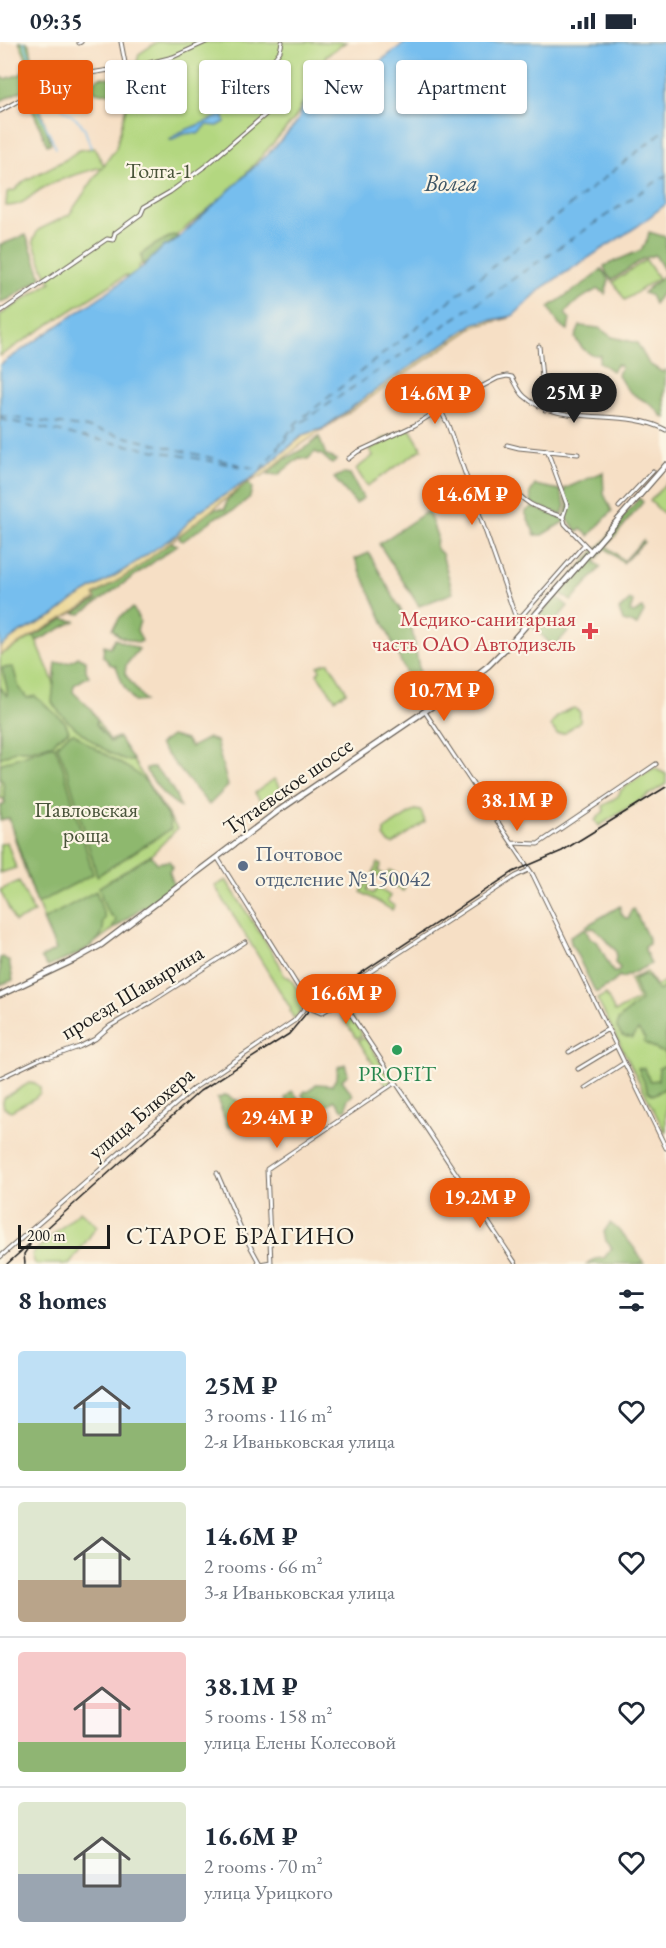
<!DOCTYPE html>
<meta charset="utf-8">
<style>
body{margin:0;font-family:"EB Garamond",serif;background:#f6f6f7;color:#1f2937;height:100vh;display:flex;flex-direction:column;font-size:22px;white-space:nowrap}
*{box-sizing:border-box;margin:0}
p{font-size:20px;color:#747a83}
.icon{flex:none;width:33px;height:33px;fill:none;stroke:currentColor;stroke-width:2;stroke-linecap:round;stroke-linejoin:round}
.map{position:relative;height:1222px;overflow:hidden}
.drawer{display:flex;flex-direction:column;background:#fff;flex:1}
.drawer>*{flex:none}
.guide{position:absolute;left:18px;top:18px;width:630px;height:54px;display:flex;gap:12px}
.scale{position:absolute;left:18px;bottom:15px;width:92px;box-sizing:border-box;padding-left:6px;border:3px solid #1c1c1c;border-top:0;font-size:16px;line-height:21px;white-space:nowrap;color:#1c1c1c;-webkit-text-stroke:4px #fcf5e5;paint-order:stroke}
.price{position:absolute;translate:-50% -51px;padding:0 14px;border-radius:21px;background:#ea580c;color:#fff;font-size:20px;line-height:39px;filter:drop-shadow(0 2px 3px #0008)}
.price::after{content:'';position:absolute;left:50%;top:36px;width:18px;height:14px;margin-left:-9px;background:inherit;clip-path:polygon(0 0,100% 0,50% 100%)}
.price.active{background:#222;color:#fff}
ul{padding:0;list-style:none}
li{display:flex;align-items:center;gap:18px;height:150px;padding:0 18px}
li+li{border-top:2px solid #e0e1e3}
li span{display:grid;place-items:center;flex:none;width:168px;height:120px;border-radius:6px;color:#555}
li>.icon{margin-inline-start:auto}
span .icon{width:72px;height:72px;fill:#fffc;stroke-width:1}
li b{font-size:26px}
h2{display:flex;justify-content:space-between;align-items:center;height:72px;padding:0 18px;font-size:26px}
.pill{padding:0 21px;border-radius:6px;background:#fff;box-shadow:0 2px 4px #0004;font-size:21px;line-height:54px}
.pill.active{background:#ea580c;color:#fff}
.status{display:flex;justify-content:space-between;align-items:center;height:42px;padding:0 30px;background:#fff;direction:ltr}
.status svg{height:16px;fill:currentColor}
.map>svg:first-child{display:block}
</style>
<div class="status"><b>09:35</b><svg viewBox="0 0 49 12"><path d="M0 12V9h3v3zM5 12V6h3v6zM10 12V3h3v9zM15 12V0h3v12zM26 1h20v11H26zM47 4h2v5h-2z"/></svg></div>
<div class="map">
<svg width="666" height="1222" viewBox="0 0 666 1222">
<rect width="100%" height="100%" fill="#fcf5e5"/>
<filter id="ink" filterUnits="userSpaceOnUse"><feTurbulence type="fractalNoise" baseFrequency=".0167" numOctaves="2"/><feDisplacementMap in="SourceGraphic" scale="12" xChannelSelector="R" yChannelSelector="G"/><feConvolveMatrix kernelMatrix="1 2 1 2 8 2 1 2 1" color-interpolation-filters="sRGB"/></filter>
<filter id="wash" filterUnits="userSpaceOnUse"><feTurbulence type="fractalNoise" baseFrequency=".008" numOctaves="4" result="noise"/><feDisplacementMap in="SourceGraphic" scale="24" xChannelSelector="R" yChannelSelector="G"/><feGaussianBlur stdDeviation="1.35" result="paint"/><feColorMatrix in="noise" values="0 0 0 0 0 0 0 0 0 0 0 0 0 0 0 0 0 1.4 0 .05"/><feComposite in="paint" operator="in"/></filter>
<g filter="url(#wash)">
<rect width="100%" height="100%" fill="#f6dfc5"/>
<!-- green -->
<path fill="#b3d780" stroke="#687a4e" stroke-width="1.5" d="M157 0H346L326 14 295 76 244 134 223 155 139 224 140 227 128 236 126 233 0 314V273L51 240 49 235 47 236 33 199 38 188 69 173 102 125C87 129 57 138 43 146 28 154 25 164 6 164L7 150 15 148 24 139 65 118 79 108 94 106 104 123 116 106 139 12Z
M646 218 658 236 625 258 613 240Z
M410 387 422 407 367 444 356 427 373 414 369 407 382 401 381 398C391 393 400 391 410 387Z
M666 441V474L650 459Z
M34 594 60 655 97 678 110 698 118 695 177 787 151 813 157 821 169 819 173 825 169 829 174 843 147 865 141 866 81 911 62 919C38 868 19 816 5 762L3 756 0 757V613Z
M326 621H329L346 648V650L335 657 317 632 320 628 318 624Z
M574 666 580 670V679L565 691 557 692 551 684C554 675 565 668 574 666Z
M654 726 666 732V742L599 784 595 778 604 769 603 764 618 754 621 748Z
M274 737 283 749 263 763 255 751Z
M415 768 421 769 425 780 393 802 389 801 384 794V788Z
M7 800 16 826 0 831V802Z
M378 821 381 823 378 829 386 834 390 828 400 834 397 840 405 846 403 849 373 831Z
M226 838 279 921 284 934 290 936 305 960V964L294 977 290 969 291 967 215 844Z
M19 839 34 871 15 880 0 848Z
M367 840 370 842 367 848 373 852 378 846 390 854 387 859 394 864 392 868 361 850Z
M647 930 656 944 666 939V1092L597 957 606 952 615 970 638 958 630 937Z
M340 963 346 966 361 990V994L356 996 335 964Z
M362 996 366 997 391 1037 389 1043 387 1044 358 998Z
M29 1041H35L40 1045V1051L35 1056 11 1069 4 1066 3 1060 4 1056Z
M80 1169 97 1184 70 1222H35L32 1212Z"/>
<!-- forest -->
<path fill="#8eb86e" stroke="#556a45" stroke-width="1.5" d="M19 0H27L30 4 37 46 21 49 0 59V34L5 37 21 32 28 20Z
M100 35 131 37C124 47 104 57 93 48V40Z
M36 53 51 101 47 103 28 57Z
M649 190 666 195V246L654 262 650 253 643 251 666 231 655 213 643 217 612 238 607 232 604 224 641 208 647 199Z
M26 193 41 233 40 237 9 257 0 260V203Z
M173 193 178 195C175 198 146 221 143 223L141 213C151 203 161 200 173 193Z
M602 227 609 238 605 252 598 247C587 253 572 261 565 272L570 277 568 288 559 283 549 265 589 238Z
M580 284 599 286 612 295 637 301 649 322 662 330 666 328 664 356 666 376 663 375C651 359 643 360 629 349 625 345 621 339 618 333L621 325 617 322 612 329 599 320 600 313C587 314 582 306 575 296Z
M319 395 326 413 337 418 332 422 322 413 315 410 308 417 299 416 278 433 268 432C280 415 305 410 319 395Z
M603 430 604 452 612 469 589 494 581 487 578 490 565 474 568 463 564 447Z
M344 431 350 432 363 456 356 462 334 436Z
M248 440 252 446 250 455 233 469 218 474 183 499 180 498 179 494C191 483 208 463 225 467L227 458Z
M535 443 560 448 565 463 562 473 532 462 530 451Z
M639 456 643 460 607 504 624 519 643 498 644 500 623 521 605 506 595 520 601 525 571 559 560 551V548L595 508 607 497 610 491Z
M532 465 562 476 565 479 542 493H535L525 470Z
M428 469 437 494 436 506 442 512 453 551 419 564 379 502Z
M171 500 177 503 81 572 74 571 96 558 93 554 132 529Z
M369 511 412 588 421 637 409 638 355 517Z
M556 554 568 564 557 577 569 588 554 605 532 584Z
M630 558 633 560 630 570 634 571 642 566 644 570 637 583 623 579 619 568Z
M133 566 140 579 137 588 142 599 138 601 119 594 112 587 121 574Z
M64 577 75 579 37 599 34 594Z
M115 597 139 607 126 623 125 632 145 659 134 660 123 643 116 624 110 622 103 614 104 603 110 605Z
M78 615 86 618V629L89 634 74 643 73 650 91 667 97 677 96 682 110 700 119 696 134 719C114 720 61 678 52 660L56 621 70 620Z
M13 625 19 646 27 656 35 654 65 680 69 689 58 696 54 701 32 708H17L0 716V645L7 654C9 643 3 637 2 626Z
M74 691 88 702 135 730 147 741 169 777 171 787 97 834 67 728 57 703 69 692Z
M171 694 186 698 191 705 208 696 216 699 228 744 209 763 159 703Z
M50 704H55L64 728 93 832 37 862 9 776 0 778V764L5 762 3 739 0 736V722Z
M146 726H154C166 736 176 750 180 765L163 752 146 729Z
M151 813 157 821 169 819 173 825 169 829 174 843 147 865 141 866 112 888 116 877C104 870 103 859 99 845Z
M96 849 105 876 102 881C111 902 63 918 48 925L41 916 56 908 43 878Z
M620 864 621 871 625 876H629L631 868 634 867 636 871 649 898V902L645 904V908L651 922 623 936 619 934 614 940 596 951 571 901 570 894 585 886 590 896 597 899 613 930H618L620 926 615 921C615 918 617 912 616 910 615 906 598 889 594 886L588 887 586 884Z
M3 915 9 919 13 938 0 943V916Z
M643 933 648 934 657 948 659 949 666 944V1011L658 1009 644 1000 645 997 638 988 633 996 622 994 617 986 618 978C626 971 632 965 641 959L634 940V937Z
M345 1022 348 1032 342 1038 353 1053 347 1058V1067L343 1068 334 1058 318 1072H306L307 1081 300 1080 298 1070 290 1067 285 1056 292 1049 300 1058 301 1064H305L306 1058 302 1053 305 1049 308 1050 316 1042 332 1043 337 1035 338 1025Z
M666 1023V1046L653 1053 648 1049 638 1026H644L650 1039 658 1038 659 1026Z
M226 1053 248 1064 251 1072 243 1083 228 1085 217 1057Z
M610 1181C623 1190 637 1208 644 1222H587L595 1217 604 1216 612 1206 606 1199 604 1190Z"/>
<!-- sand -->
<path fill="#eeda9e" stroke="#857b5d" stroke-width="1.5" d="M493 276H510L476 284 299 404 262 434 248 440 132 530 94 553 96 557 0 613V605L21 590 53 574 73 558 121 530 176 493 199 469 258 432 304 393 322 387 367 354 475 281Z"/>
<!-- water -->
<path fill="#76beee" stroke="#496d85" stroke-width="1.5" d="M406 0H666V162L638 184 543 245 514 273C507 277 485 278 475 281L367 354 322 387 303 393 258 432 199 469 176 493 121 530 73 558 53 574 21 590 0 605V323L103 253 145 223 163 205 174 200 269 111 293 85 299 77 305 56 312 47 340 44 364 31Z
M220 74H224L225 80 218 84 207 83 198 92C188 90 180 92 173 98H170L178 91Z"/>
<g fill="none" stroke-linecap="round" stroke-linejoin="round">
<!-- stream -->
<path stroke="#76beee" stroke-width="1.5" d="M24 0 31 19 33 46
M54 44 62 66 80 80 85 88 91 106
M35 52 37 65 56 106"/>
<!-- ferry -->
<path stroke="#3c5566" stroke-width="1.5" stroke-dasharray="8 6" stroke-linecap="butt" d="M0 374 89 386 261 428 296 381 666 87
M0 377 89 396 242 425
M275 412 299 382 666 133"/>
</g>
</g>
<g filter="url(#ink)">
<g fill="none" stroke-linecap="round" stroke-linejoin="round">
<!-- minor casing -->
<g stroke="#686057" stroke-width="5">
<path id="minor" d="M121 0 126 26
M79 1 81 0
M281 28 274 17 280 9 282 0
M0 69 46 43 78 33 141 23 173 15 206 0
M0 270 107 197 113 198 115 191 141 172 144 165 170 150 208 122 273 66
M539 304 545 368
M440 367 448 383 516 576 524 585
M507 403 519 406 578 412
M547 408 567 463 563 475
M348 417 357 410 415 383 445 364 498 336 507 334 512 335C516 341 519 350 524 354 558 386 625 365 666 388
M512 443C524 464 541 467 563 475L565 482 590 508
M619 465 653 429
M518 578 584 503
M425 670 533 833 666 1106
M512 801 538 802 656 722
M217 815 312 967 321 971 342 959
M342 959 516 1222
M342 959 340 951 347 945 516 834 529 828
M569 1010 608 987
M578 1027 616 1004
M0 1036 42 1016 51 1015 79 1005 95 997 110 984 151 960 245 900
M585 1046 624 1021
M217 1131 243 1191 260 1222
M0 1215 193 1047 294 979 308 962
M260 1222 271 1220
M271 1222 267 1127 396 1040"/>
</g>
<!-- major casing -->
<g stroke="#686057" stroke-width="7">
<path id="major" d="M0 953 74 918 101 903 278 769 462 644 488 624 508 604 666 423"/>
</g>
<!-- minor -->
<use href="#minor" stroke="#fff" stroke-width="3"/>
<!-- major -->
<use href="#major" stroke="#fff" stroke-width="4.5"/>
<!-- tram -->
<path stroke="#1c1c1c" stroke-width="1.5" d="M7 1222 200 1049 289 992 314 962 513 830 562 809 666 745
M25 1222 24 1212 30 1203"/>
</g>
</g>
<!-- markers -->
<path fill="#e0444e" stroke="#fcf5e5" stroke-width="2" d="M587 580h6v6h6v6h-6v6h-6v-6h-6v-6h6z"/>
<circle fill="#5c6f8a" stroke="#fcf5e5" stroke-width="2" cx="243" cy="824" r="6"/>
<circle fill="#2e9e5b" stroke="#fcf5e5" stroke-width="2" cx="397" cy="1008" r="6"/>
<g text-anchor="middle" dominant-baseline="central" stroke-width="4.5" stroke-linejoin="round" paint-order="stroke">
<!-- park labels -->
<g font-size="22" fill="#49543a" stroke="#fcf5e5">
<text x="159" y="128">Толга-1</text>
<text x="86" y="767">Павловская<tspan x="86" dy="25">роща</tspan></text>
</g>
<!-- health labels -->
<g font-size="22" fill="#be3a42" stroke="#fcf5e5" text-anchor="end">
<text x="576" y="576">Медико-санитарная<tspan x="576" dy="25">часть ОАО Автодизель</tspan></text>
</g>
<!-- street labels -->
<g font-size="22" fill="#1c1c1c" stroke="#fcf5e5">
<text transform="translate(288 744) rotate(-35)">Тутаевское шоссе</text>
<text transform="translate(132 950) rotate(-31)">проезд Шавырина</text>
<text transform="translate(141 1071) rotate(-40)">улица Блюхера</text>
</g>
<!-- service labels -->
<g font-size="22" fill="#4e5e75" stroke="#fcf5e5" text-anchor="start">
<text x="255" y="811">Почтовое<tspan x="255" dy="25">отделение №150042</tspan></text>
</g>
<!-- leisure labels -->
<g font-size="22" fill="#27864d" stroke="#fcf5e5">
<text x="397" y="1031">PROFIT</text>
</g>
<!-- water labels -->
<g font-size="24" font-style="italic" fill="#3c5566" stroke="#fcf5e5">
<text x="451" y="140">Волга</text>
</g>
<!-- neighbourhood labels -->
<g font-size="24" letter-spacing="1.5" fill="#1c1c1c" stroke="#fcf5e5">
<text x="241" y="1193">СТАРОЕ БРАГИНО</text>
</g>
</g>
</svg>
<div class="scale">200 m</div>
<b class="price active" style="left:574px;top:382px">25M ₽</b>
<b class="price" style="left:435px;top:383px">14.6M ₽</b>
<b class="price" style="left:472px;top:484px">14.6M ₽</b>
<b class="price" style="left:444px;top:680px">10.7M ₽</b>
<b class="price" style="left:517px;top:790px">38.1M ₽</b>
<b class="price" style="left:346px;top:983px">16.6M ₽</b>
<b class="price" style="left:277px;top:1107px">29.4M ₽</b>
<b class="price" style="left:480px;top:1187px">19.2M ₽</b>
<div class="guide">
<a class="pill active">Buy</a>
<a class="pill">Rent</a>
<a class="pill">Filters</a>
<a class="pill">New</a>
<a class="pill">Apartment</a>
</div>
</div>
<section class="drawer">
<h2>8 homes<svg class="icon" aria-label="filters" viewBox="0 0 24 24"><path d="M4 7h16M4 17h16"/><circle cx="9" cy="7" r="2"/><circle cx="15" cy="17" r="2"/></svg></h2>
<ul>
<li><span style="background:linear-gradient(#bfe0f5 60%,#8fb573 0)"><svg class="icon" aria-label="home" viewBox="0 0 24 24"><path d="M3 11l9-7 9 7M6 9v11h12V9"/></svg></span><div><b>25M ₽</b><p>3 rooms · 116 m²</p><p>2-я Иваньковская улица</p></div><svg class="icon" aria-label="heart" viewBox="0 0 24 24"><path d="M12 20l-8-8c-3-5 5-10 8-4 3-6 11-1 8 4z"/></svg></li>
<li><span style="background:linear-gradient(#dfe7d0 65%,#b9a48a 0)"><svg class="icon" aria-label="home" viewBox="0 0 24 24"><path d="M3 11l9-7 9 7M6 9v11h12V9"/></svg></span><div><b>14.6M ₽</b><p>2 rooms · 66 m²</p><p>3-я Иваньковская улица</p></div><svg class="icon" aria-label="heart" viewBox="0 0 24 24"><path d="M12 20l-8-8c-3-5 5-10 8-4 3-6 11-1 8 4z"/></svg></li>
<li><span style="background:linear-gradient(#f6c9c9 75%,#8fb573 0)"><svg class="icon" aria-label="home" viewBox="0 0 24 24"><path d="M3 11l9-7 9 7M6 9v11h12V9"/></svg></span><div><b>38.1M ₽</b><p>5 rooms · 158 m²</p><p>улица Елены Колесовой</p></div><svg class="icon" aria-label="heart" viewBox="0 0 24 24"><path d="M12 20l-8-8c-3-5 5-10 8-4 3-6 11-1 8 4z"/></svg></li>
<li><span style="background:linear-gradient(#dfe7d0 60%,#9aa5b1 0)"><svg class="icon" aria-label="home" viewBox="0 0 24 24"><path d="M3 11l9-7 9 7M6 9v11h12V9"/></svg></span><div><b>16.6M ₽</b><p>2 rooms · 70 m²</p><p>улица Урицкого</p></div><svg class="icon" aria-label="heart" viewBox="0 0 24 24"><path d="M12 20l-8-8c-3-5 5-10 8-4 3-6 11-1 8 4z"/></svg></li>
</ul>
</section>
